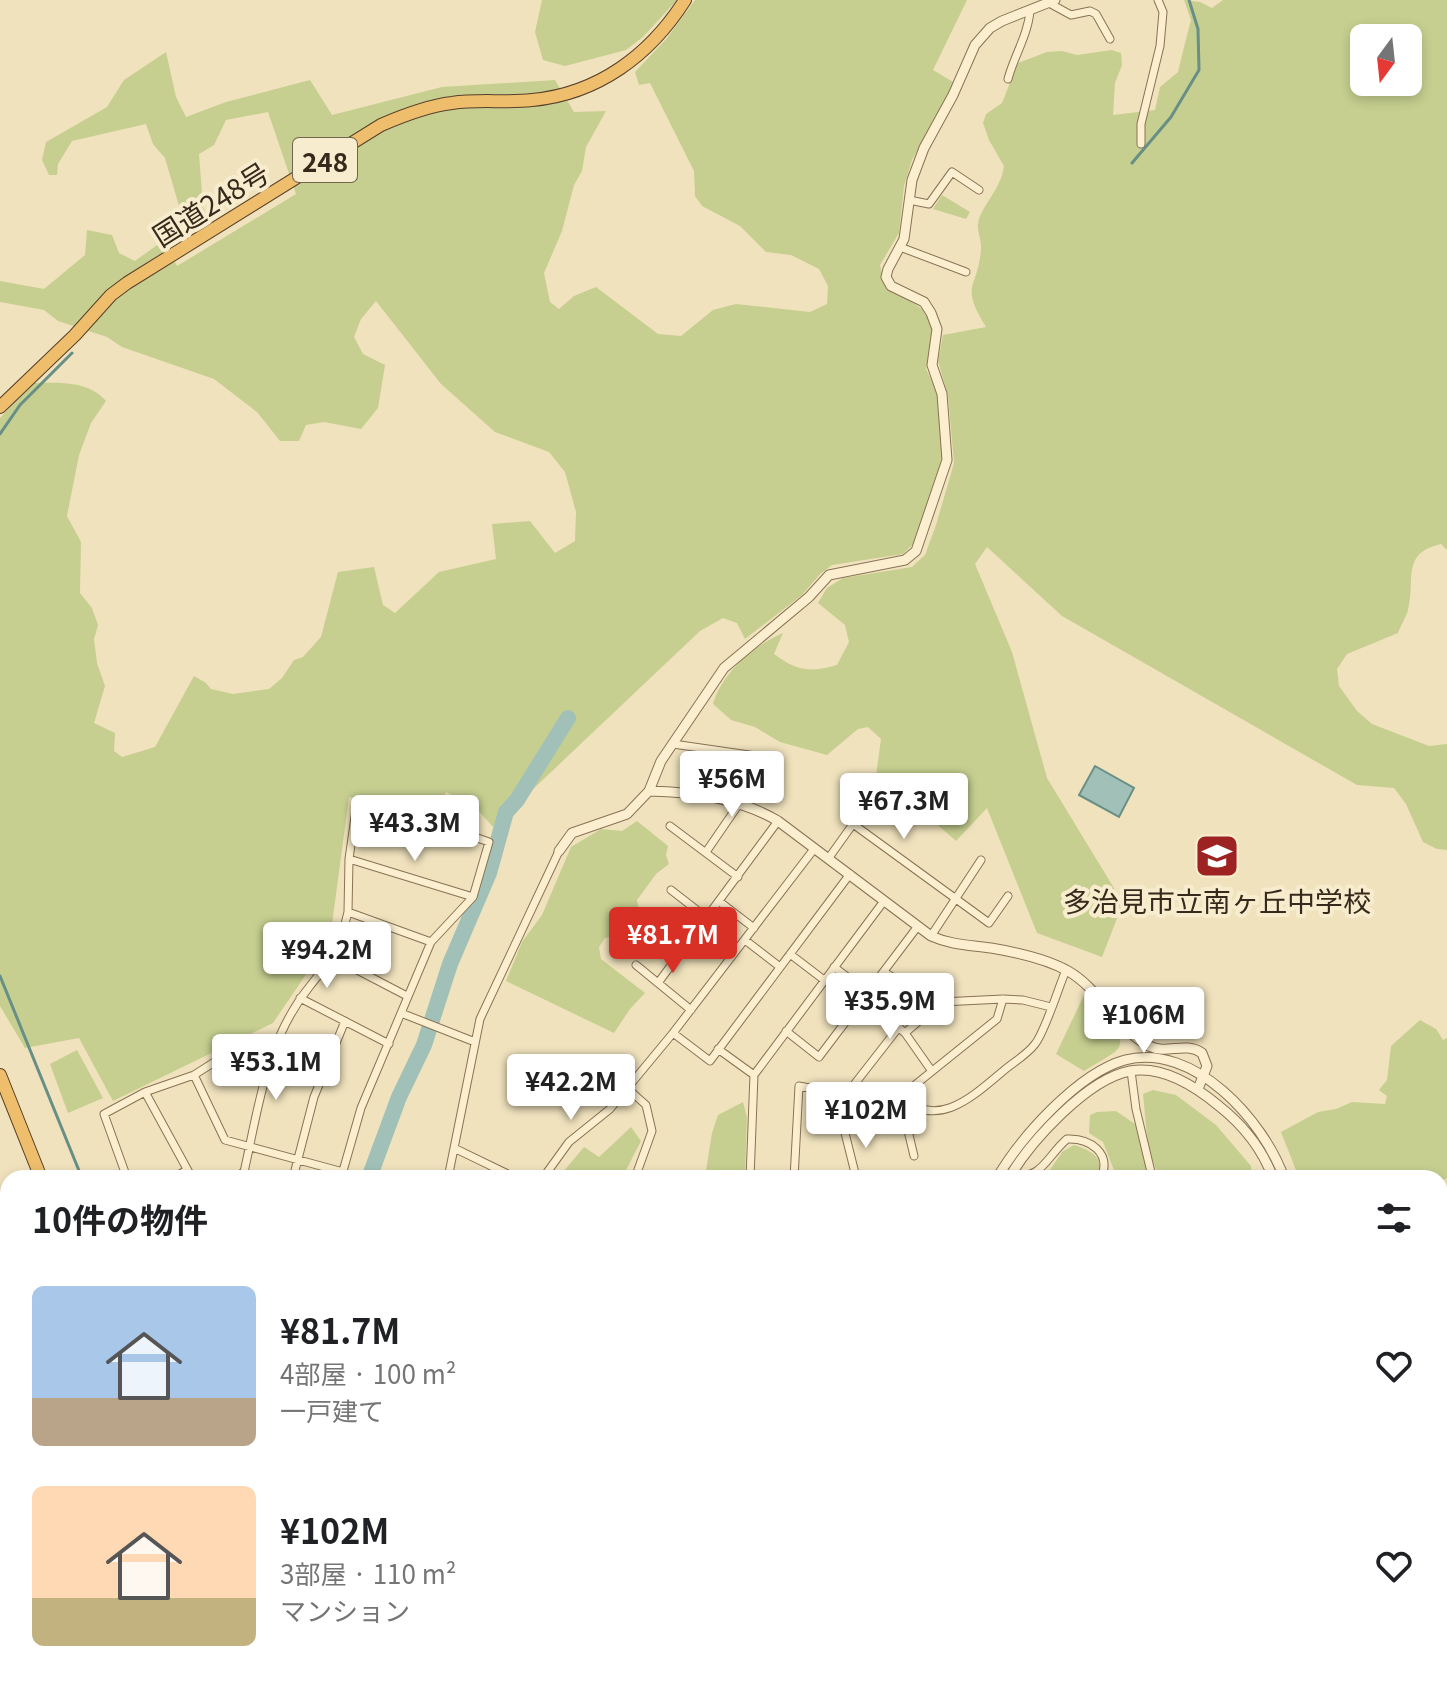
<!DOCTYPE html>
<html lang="ja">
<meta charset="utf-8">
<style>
body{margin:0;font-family:Georgia,"Noto Sans JP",serif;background:#f6f6f6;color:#202124;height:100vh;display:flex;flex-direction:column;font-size:30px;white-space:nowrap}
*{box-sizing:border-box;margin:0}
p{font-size:26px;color:#757577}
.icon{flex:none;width:44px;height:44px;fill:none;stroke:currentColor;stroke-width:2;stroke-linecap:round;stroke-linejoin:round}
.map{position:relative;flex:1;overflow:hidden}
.panel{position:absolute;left:0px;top:1170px;width:1448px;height:514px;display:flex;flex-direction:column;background:#fff;border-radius:24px 24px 0 0;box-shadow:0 4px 12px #0003}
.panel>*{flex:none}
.needle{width:52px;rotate:195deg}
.controls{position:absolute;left:1350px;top:24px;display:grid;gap:16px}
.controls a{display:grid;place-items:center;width:72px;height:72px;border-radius:12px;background:#fff;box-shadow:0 4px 12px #0003;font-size:40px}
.price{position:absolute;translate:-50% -68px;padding:0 18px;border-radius:8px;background:#fff;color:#222;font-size:26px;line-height:52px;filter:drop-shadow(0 2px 4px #0008)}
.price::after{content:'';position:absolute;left:50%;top:48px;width:24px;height:18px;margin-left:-12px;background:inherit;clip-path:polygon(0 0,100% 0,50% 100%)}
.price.selected{background:#d93025;color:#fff}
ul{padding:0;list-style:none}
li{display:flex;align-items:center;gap:24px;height:200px;padding:0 32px}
li span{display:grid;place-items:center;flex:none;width:224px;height:160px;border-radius:12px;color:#555}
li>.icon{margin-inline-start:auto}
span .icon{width:96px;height:96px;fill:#fffc;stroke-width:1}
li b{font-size:34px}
h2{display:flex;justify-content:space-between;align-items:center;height:96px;padding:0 32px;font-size:34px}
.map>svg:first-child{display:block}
</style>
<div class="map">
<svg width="1447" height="1683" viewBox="0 0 1447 1683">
<rect width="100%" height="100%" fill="#f0e2bd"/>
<!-- green -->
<path fill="#c6cf90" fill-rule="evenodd" d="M542 0H677L643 37 626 50 565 66 543 60 535 32Z
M695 0H967L933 70 955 83 912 160 904 186 899 233 880 265 884 283 922 309 931 324 932 337 926 369 937 391 942 459 939 476 915 542 903 554 832 565 820 574 802 595 745 639 737 623 723 618 700 631 493 827 475 807 446 792 435 820 349 797 330 939 273 1023 113 1101 79 1038 25 1048 0 1006V418L32 383C58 383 88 380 106 401L91 423 79 455 67 516 81 542 80 593 92 608 98 625 94 639 97 663 105 686 94 723 115 733 114 751 122 757 155 747 194 676 206 683 211 689 233 694 269 689 282 678 294 660 303 657 321 637 338 572 374 567 383 605 395 613 439 572 496 559 492 524 530 521 555 553 575 541 576 512 565 472 549 452 495 432 441 384 376 301 361 319 354 337 363 354 385 365 378 408 361 429 324 422 306 425 299 441H280L257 412 214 379 122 347 107 337 58 321 44 310 0 302V281L44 289 85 255 87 230 112 235 119 253 135 261 164 240 177 266 296 194 268 112 226 120 214 145 199 154 203 207 208 217 186 230 165 158 153 144 146 124 72 141 58 164 57 175H49L42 160 46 142 107 107 124 80 166 52 176 97 186 117 226 102 310 80 332 115 442 87 555 80 574 112 606 111 586 147 582 171 574 185 562 231 544 273 550 302 559 309 574 296 596 287 658 334 681 336 713 310 736 304 810 312 827 304 828 286 819 269 791 255 766 252 740 226 702 206 695 196 694 171 650 83 639 85 635 72 667 38Z
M1184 0 1200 2 1212 8 1223 0H1447V550L1441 544C1400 553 1416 581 1408 610 1406 617 1401 625 1398 633L1347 654 1337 669 1339 686 1357 711 1372 724 1429 746 1447 744V850L1437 849 1423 842 1406 804 1394 788 1357 785 1062 616 987 547 975 564 1012 652 1047 778 1123 903 1102 957 1037 933 987 808 956 841 915 805 889 801 876 776 881 739 868 727 858 729 827 755 780 742 755 727 731 720 713 704C722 673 753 646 783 633L774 654C797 671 810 673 837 665L849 642 845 625 818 603 827 588 843 578 912 567 925 555 936 525 954 463 948 396 938 361 943 335 986 327C959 283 978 290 981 249 982 241 977 232 978 224 980 207 1001 190 1004 166L989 140 983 123 986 114 1002 103 1018 63 1047 52 1062 51 1077 55 1112 50 1121 53 1122 65 1115 83 1113 115 1155 110 1160 87 1178 72 1182 55 1191 20ZM1364 38H1408V82H1364Z
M942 195 970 212 966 219 933 209Z
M456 807 474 810 479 821 472 833 450 828Z
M637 821 668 846 666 855 669 864 656 874 637 900C640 914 642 929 638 943L631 948 617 945 610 937 605 938 599 947 601 959 645 993 630 1009 614 1033 506 981 522 942 542 915 571 847 601 829 622 831Z
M1086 991C1096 1003 1131 1034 1117 1050 1114 1054 1090 1067 1084 1071L1056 1054Z
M1420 1020 1436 1029 1443 1040 1447 1038V1178L1440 1182V1178H1299L1281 1132 1318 1112 1336 1109 1352 1102 1385 1104 1387 1096 1379 1090 1387 1080 1391 1046Z
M77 1050 103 1098 68 1113 50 1064Z
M1153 1090 1176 1095 1216 1125 1251 1166 1252 1178H1161C1146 1155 1146 1121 1143 1094Z
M743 1102 747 1117 745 1174 706 1171 712 1133 718 1115Z
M1116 1111 1135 1124 1151 1178H1117L1103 1142 1089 1133 1090 1115 1097 1112Z
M631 1127 641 1141 622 1178H558L584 1147 599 1157Z
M1074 1145C1090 1150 1107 1158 1097 1178H1055L1048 1173 1062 1152Z
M1447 1196V1502L1440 1496V1198Z
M873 1676H1321L1325 1683H874Z"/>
<!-- water -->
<path fill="#a1c1b8" stroke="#688f86" stroke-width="2" d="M1095 766 1134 788 1119 817 1079 795Z"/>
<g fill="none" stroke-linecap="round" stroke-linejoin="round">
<!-- stream -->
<path stroke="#688f86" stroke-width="3" d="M1132 163 1171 117 1199 70 1198 29 1189 0
M0 434 20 405 72 353
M0 976 82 1178"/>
<!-- river -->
<path stroke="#a1c1b8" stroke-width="16" d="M369 1178 399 1097 424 1045 450 964 489 873 506 812 517 800 568 718
M100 1683 102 1676"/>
<!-- minor casing -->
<g stroke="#897255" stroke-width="9">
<path id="minor" d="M1049 3 1071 15 1090 11 1096 14 1110 39
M1008 79C1014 56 1028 35 1030 11
M1141 144V124L1160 46 1163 12 1158 0
M909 200 929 204 952 172 979 190
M900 247 966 272
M673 744 756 756
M670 826 738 877
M706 852 739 804
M349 859 473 897
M828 859 853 824 989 923 1008 896
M671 890 707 918
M720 902 754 928
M348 912 431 942
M657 927 684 949
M931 936 981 860
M745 940 780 967
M790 954 824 980
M336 959 407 996
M636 965 691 1010
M834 967 869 993
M884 972 907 986 932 1011
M658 983 778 821
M300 998 389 1044
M865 998 905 1033 931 1070
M401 1013 475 1042
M786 1031 819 1057 918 926
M673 1033 710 1061 850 874
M905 1033 941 1002 1003 999 1023 1000 1051 1007
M718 1049 754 1075
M1131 1071 1136 1109 1151 1172 1155 1178
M194 1075 225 1140 343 1172
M853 1086 899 1027
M627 1088 646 1105 652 1131 635 1178
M145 1092 192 1178
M900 1097C938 1130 972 1097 1002 1072 1012 1063 1027 1055 1035 1044 1045 1032 1059 986 1066 970
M454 1148 516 1178
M914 1156 900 1097 997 1019 1003 999
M1011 1174C1041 1182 1046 1157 1067 1139 1090 1138 1112 1153 1101 1178
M127 1178 104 1114 145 1092 194 1075 243 1044 272 1049
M173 1178 187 1170
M233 1178 244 1172C259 1106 266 1040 310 986 318 976 325 965 336 959L348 912 349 859 356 810 466 834 489 842 473 897 431 942 361 1108 341 1178
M293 1178 314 1097 345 1021
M448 1178 480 1019 559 851
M543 1178 569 1142 610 1109 673 1033 814 849
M672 1178H703
M750 1178 754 1075 884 901
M794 1178 799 1086 825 1091 837 1101 855 1173 843 1178
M860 1676 861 1683
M930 1676 933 1683
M73 1683 77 1676
M905 1683 911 1676
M975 1683 978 1676"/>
</g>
<!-- tertiary casing -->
<g stroke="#897255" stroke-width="11">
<path id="tertiary" d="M649 791C694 792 739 798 778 821L931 936C951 945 970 945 991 948 1015 952 1047 959 1068 971 1100 989 1116 1029 1149 1046 1167 1055 1185 1041 1202 1053L1207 1066 1198 1089
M559 851 572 833 627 814 649 791 661 761 724 668 809 597 829 575 905 560 916 551 947 460 942 394 932 365 937 329 931 313 924 302 891 286 886 277 888 269 904 239 912 180 924 148 953 95 975 45 990 28 1002 21 1055 0
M997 1178C1021 1137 1078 1073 1125 1060 1194 1042 1264 1121 1284 1178
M1009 1178C1030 1142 1087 1079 1130 1071 1163 1065 1195 1086 1219 1106 1243 1125 1262 1148 1273 1178
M1440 1511 1447 1517
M1440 1526 1447 1532
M89 1683V1676
M707 1683 708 1676
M716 1683V1676"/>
</g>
<!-- trunk casing -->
<g stroke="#563f2a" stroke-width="14">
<path id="trunk" d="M0 407 75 335 111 295 127 283 381 125C404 115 427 106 452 103 478 99 505 103 532 100 598 94 650 55 685 0
M0 1075 41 1178
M267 1676 278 1683"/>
</g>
<!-- minor -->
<use href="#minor" stroke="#fbefd0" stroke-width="7"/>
<!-- tertiary -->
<use href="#tertiary" stroke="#fbefd0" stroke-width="9"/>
<!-- trunk -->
<use href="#trunk" stroke="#efbe6c" stroke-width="12"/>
</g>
<!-- icons -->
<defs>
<g id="school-square" transform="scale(2.3)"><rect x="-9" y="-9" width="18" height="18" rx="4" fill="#9c2321" stroke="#f7eccd"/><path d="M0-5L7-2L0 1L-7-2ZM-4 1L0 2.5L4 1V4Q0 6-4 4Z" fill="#fff"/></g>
</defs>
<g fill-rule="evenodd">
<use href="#school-square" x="1217" y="856"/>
</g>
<g text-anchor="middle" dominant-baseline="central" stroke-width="8" stroke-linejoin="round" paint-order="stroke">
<!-- shield labels -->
<rect fill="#f7eccd" stroke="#716450" stroke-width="2" x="293" y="138" width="64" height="44" rx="6"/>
<g font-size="26" font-weight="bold" fill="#37291b">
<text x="325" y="160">248</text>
</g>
<!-- street labels -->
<g font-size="28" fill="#37291b" stroke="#f7eccd">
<text transform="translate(210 203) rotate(-32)">国道248号</text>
</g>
<!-- poi labels -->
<g font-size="28" fill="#37291b" stroke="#f7eccd">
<text x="1217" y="900">多治見市立南ヶ丘中学校</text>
</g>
</g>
</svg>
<div class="controls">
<a><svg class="needle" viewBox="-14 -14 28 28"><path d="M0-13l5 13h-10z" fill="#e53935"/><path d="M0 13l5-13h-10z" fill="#757577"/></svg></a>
</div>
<b class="price" style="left:732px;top:819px">¥56M</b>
<b class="price" style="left:904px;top:841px">¥67.3M</b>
<b class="price" style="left:415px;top:863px">¥43.3M</b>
<b class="price selected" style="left:673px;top:975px">¥81.7M</b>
<b class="price" style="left:327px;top:990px">¥94.2M</b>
<b class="price" style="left:890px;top:1041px">¥35.9M</b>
<b class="price" style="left:1144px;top:1055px">¥106M</b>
<b class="price" style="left:276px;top:1102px">¥53.1M</b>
<b class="price" style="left:571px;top:1122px">¥42.2M</b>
<b class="price" style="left:866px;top:1150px">¥102M</b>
<section class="panel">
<h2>10件の物件<svg class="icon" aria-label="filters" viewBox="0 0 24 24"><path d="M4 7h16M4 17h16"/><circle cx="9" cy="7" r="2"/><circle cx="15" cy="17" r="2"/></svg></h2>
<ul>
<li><span style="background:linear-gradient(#a9c7e8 70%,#b9a48a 0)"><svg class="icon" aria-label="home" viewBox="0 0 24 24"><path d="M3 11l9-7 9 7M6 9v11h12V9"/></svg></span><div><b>¥81.7M</b><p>4部屋 · 100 m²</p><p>一戸建て</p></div><svg class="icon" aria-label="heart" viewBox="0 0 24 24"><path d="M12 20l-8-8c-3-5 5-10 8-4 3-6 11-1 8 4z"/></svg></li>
<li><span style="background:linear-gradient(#ffd9b3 70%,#c2b280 0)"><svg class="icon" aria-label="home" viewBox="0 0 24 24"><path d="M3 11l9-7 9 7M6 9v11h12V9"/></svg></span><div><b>¥102M</b><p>3部屋 · 110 m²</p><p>マンション</p></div><svg class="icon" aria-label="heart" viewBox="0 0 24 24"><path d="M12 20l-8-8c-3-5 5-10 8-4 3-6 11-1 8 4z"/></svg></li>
</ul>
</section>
</div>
